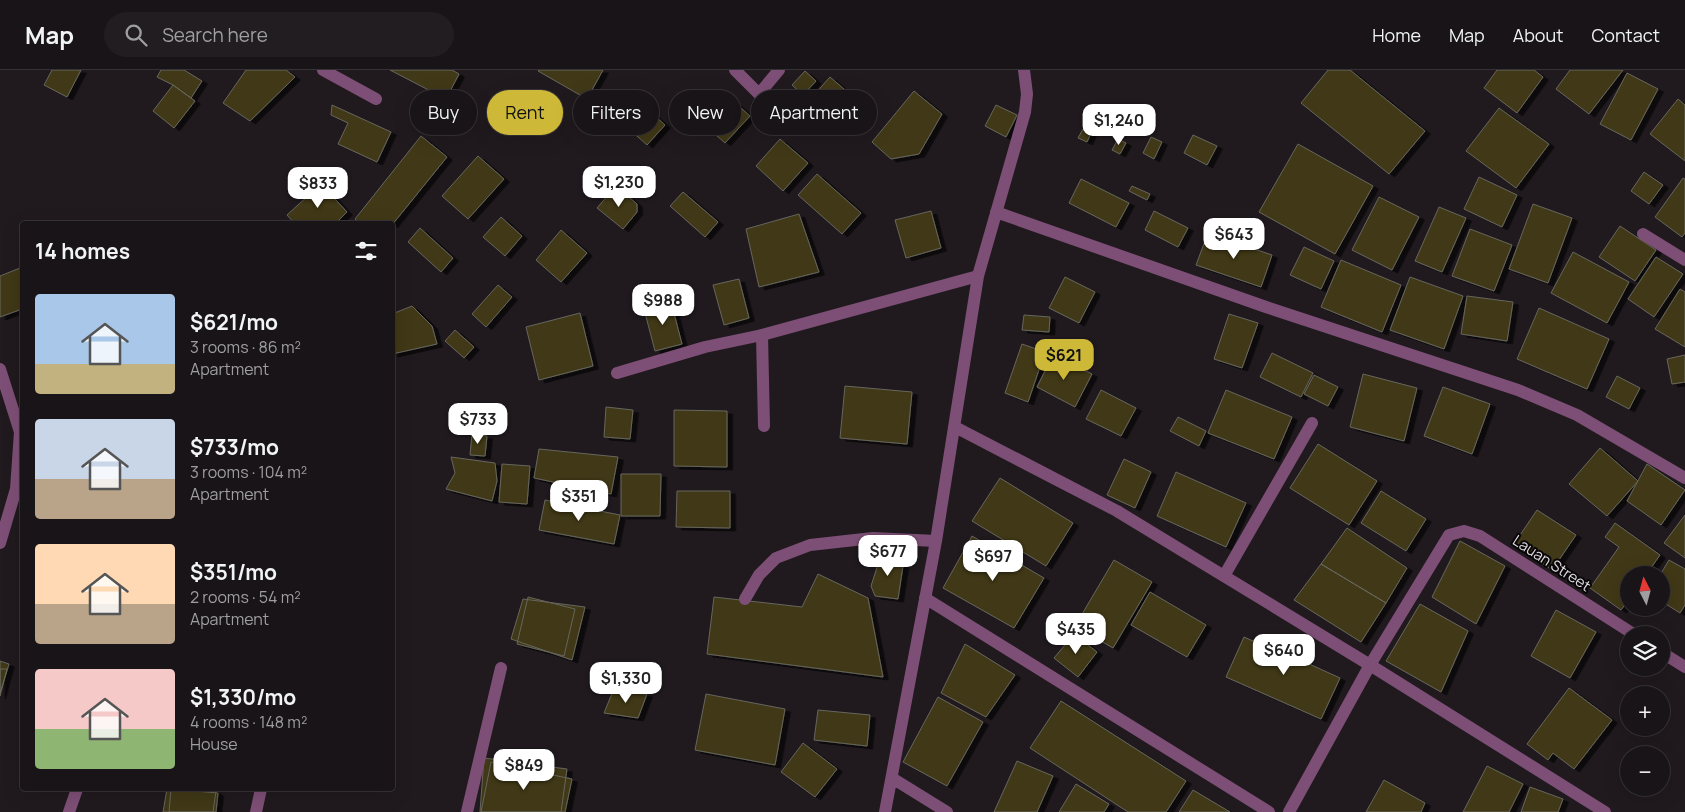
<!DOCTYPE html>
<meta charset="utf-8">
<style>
body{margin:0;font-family:Manrope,sans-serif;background:#211d20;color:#f1f3f6;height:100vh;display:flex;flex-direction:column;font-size:19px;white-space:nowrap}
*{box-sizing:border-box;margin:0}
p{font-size:16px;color:#9f9ea1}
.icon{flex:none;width:28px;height:28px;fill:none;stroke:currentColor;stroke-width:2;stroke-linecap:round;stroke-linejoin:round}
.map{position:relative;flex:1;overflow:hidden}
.sheet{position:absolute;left:20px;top:151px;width:375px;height:570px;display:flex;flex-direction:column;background:#181417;border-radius:5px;box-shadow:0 5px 20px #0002,0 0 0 1px #363336}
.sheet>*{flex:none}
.banner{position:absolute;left:410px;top:20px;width:475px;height:45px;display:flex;gap:10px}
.needle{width:32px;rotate:354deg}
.controls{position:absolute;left:1620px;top:496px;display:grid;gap:10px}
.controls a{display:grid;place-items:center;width:50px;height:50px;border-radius:50%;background:#181417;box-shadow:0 5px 20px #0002,0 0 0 1px #363336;font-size:25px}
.price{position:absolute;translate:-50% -42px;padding:0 11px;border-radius:10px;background:#fff;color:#222;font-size:16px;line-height:32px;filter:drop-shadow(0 1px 2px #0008)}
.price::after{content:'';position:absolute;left:50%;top:30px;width:15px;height:11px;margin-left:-8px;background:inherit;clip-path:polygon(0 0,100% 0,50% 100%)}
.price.active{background:#ceb838;color:#111}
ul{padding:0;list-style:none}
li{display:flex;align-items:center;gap:15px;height:125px;padding:0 15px}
li span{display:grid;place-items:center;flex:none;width:140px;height:100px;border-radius:5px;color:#555}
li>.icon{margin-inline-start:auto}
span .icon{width:60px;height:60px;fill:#fffc;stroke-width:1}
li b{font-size:21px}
h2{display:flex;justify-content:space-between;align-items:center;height:60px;padding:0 15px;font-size:21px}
.chip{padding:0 18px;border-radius:22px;background:#181417;box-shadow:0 5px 20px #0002,0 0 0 1px #363336;font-size:18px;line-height:45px}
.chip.active{background:#ceb838;color:#111}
header{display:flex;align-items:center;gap:30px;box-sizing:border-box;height:70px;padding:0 25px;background:#181417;border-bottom:1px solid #363336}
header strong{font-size:24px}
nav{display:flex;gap:28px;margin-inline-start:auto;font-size:18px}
.search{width:350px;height:45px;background:#211d20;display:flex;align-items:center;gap:12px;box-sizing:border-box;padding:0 18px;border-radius:28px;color:#9f9ea1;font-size:19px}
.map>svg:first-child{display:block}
</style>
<header>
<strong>Map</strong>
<div class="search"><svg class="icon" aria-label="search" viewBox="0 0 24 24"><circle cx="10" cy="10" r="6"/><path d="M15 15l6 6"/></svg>Search here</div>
<nav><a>Home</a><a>Map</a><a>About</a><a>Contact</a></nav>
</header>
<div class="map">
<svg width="1685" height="742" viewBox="0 0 1685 742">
<defs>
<filter id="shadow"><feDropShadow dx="5.5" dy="3" stdDeviation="0" flood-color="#0009"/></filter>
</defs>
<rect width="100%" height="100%" fill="#201a1f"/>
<!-- building -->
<path fill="#3f3917" stroke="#67665d" filter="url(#shadow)" d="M52 0H81L67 27 44 15Z
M161 0H184L202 11 191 28 173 15 157 7Z
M246 0H286L295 7 250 51 223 33Z
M390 0H452L459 4 446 29Z
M539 0H603L587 29 538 1Z
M1328 0H1350L1425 61 1389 104 1301 33Z
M1497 0H1534L1543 7 1517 43 1484 18Z
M1570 0H1623L1589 44 1556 19Z
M805 1 816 11 803 25 792 15Z
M1627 3 1658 19 1631 70 1600 54Z
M830 7 851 25 826 53 805 35Z
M173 15 195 31 174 58 153 41Z
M914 21 942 44 919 84 891 89 872 72Z
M724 23 750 46 725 73 700 51Z
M1678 29 1685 35V91L1650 64Z
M332 35 391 62 377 92 338 74 348 53 331 45Z
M996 35 1017 45 1006 67 985 56Z
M646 38 665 55 647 75 628 58Z
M1499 38 1549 74 1516 118 1466 81Z
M1083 59 1091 63 1087 72 1078 68Z
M1193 65 1217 76 1207 95 1184 83Z
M421 66 447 87 392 155V154H360L355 149Z
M1151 67 1162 72 1154 89 1143 83Z
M780 69 808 93 783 121 756 96Z
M1118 69 1126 73 1120 84 1112 80Z
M1298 74 1373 116 1335 184 1259 142Z
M478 86 504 109 468 149 442 126Z
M1644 102 1663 115 1649 134 1631 121Z
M817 104 861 143 842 164 798 125Z
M1479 107 1517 125 1502 157 1464 139Z
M1683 108 1685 109V163L1682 167 1655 147Z
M1081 109 1129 133 1116 157 1069 133Z
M321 114 347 142 335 154H295L287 145Z
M616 116 637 134V142L623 159 597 138Z
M1132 116 1150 124 1147 130 1129 121Z
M683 122 718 152 705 167 670 136Z
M1379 127 1419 147 1392 200 1352 180Z
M1533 134 1572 148 1548 213 1509 199Z
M1439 137 1466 148 1442 202 1415 191Z
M931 141 941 178 906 188 895 150Z
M1154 141 1188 158 1178 177 1145 160Z
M799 144 819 202 759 217 746 159Z
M501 147 522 166 505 186 483 167Z
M1620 156 1656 180 1635 211 1599 187Z
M420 158 453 188 441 202 408 172Z
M1470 159 1512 175 1494 221 1452 206Z
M561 160 587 183 561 212 536 190Z
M1208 163 1272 185 1261 217 1196 195Z
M1304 177 1334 191 1321 219 1290 205Z
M1573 182 1629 212 1607 253 1551 223Z
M1656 187 1683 204 1654 247 1628 229Z
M1341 190 1401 215 1382 262 1321 237Z
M20 198 22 205V239L0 247V206Z
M1065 207 1095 222 1079 253 1049 238Z
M1410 207 1463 226 1444 279 1390 260Z
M739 209 749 248 724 255 713 215Z
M498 215 512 227 486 257 472 244Z
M1680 219 1685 222V277L1655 259Z
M1467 226 1513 232 1507 271 1461 264Z
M671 232 682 274 655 281 644 239Z
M412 236 432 256 437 274 392 284V244Z
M1539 238 1609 269 1587 319 1517 289Z
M580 243 593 296 539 310 526 257Z
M1229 244 1258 253 1242 298 1214 289Z
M1024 245 1050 247 1049 262 1022 260Z
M455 260 474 277 464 288 445 271Z
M1022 274 1045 282 1028 332 1005 323Z
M1272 283 1313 303 1301 327 1260 307Z
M1053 285 1092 304 1075 337 1037 317Z
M1685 285V312L1672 314 1667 289Z
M1363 304 1417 318 1404 371 1350 357Z
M1314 305 1338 317 1328 336 1304 324Z
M1617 306 1640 318 1629 339 1606 327Z
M845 316 912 322 907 374 840 368Z
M1443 317 1490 334 1472 384 1424 366Z
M1101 320 1136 338 1121 366 1086 349Z
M1226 320 1292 347 1274 389 1208 363Z
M606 337 633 340 630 369 604 367Z
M674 340 727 341V397L674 396Z
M1178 347 1206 361 1199 376 1170 361Z
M472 364 487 366 485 386 470 385Z
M1318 374 1377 411 1349 455 1290 418Z
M1600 378 1638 411 1607 446 1569 414Z
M539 379 618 387 611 424 534 408Z
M451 387 495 393 497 411 492 431 446 419 455 403Z
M1124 389 1151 402 1135 438 1107 425Z
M502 394 530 396 527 434 499 432Z
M1647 394 1685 420 1661 455 1627 431Z
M1176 402 1246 433 1226 477 1157 446Z
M621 404H661L660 446H621Z
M1000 408 1073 453 1046 496 972 451Z
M677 421H730V458L676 457Z
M1381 421 1426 449 1406 481 1361 453Z
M545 430 620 445 614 474 539 460Z
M1537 440 1576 465 1552 500 1514 474Z
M1685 445V488L1664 473Z
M1615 453 1660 485 1646 505H1629V529L1621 540 1590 518 1619 477 1605 467Z
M1347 458 1407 498 1386 533 1321 494Z
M972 466 1044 508 1014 558 943 518Z
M1460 471 1505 496 1476 554 1432 527Z
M881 485 904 489 898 529 875 526 871 516Z
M1114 490 1152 512 1113 578 1075 556Z
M1669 490 1685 499V535L1680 543 1661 531V505H1660Z
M1321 494 1386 533 1361 572 1294 530Z
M818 504 868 528 883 607 707 584 714 527 802 537Z
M1150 522 1206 555 1187 587 1131 555Z
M528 527 575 539 564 586 517 574Z
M523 529 585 537 572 590 511 569Z
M1420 534 1468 561 1441 622 1386 591Z
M1556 540 1596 562 1570 608 1531 586Z
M1074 564 1097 582 1078 607 1054 588Z
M1244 567 1282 584 1290 568 1305 575 1307 593 1340 608 1321 649 1226 607Z
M965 574 1015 605 986 647 941 623Z
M0 591 9 594 0 623Z
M0 599H7L0 626Z
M1569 618 1612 650 1574 699 1553 683 1548 690 1527 674Z
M613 621 647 624 638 648 604 643Z
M706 624 785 639 775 695 695 680Z
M938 627 983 652 947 716 903 692Z
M1061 631 1186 711 1166 742H1128L1030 678Z
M818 640 870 645 867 676 814 670Z
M803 673 837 699 815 727 781 702Z
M484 688 567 699 561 742H480Z
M1017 691 1053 706 1037 742H994Z
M491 692 572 709 565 742H481Z
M1487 696 1523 714 1509 742H1463Z
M1384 710 1425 733 1421 742H1366Z
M1076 714 1109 734 1104 742H1059Z
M1530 717 1563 729 1558 742H1521Z
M167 719H202L216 721 213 742H163Z
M171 719 218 723 216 742H169Z
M1193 720 1230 742H1179Z"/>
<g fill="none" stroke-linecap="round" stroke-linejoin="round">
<!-- lane -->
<path stroke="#7e4f76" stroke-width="12" d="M762 265 764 356"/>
<!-- street -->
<path stroke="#7e4f76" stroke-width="12" d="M323 0 376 29
M735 0 759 24 779 0
M996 142 1266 237 1518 320 1577 345 1685 408
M1643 164 1685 190
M0 299 20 362 16 419 0 473
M617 303 705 277 762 265 978 206
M955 357 1117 441 1370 595 1605 742
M1224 506 1312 353
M925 528 1269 742
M745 529 759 505 776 488 810 475 873 468 936 471
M1661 582 1685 597
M892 708 947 742
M69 742 77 719
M256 742 261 719
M467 742 501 598
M885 742 936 471 978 206 1025 42 1027 24 1024 0
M1289 742 1370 595 1449 465 1464 461 1480 466 1635 565"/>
</g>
<g text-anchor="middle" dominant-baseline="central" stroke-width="4" stroke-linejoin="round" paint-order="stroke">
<!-- street labels -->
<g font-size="15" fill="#e0dbdf" stroke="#080608">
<text transform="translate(1552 493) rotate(33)">Lauan Street</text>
</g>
</g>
</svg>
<div class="controls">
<a><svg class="needle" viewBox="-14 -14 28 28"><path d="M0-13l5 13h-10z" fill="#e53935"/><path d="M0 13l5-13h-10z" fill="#9f9ea1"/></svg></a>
<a><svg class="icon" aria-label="layers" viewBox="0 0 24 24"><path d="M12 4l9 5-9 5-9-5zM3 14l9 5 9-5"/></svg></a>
<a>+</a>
<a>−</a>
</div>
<b class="price" style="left:1119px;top:76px">$1,240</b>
<b class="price" style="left:619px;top:138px">$1,230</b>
<b class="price" style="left:318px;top:139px">$833</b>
<b class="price" style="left:1234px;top:190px">$643</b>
<b class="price" style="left:663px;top:256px">$988</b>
<b class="price active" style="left:1064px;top:311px">$621</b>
<b class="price" style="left:478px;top:375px">$733</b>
<b class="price" style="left:579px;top:452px">$351</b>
<b class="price" style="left:888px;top:507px">$677</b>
<b class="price" style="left:993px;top:512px">$697</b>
<b class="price" style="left:1076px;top:585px">$435</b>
<b class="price" style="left:1284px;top:606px">$640</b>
<b class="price" style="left:626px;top:634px">$1,330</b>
<b class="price" style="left:524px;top:721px">$849</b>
<div class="banner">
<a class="chip">Buy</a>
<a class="chip active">Rent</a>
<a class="chip">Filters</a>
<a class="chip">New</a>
<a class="chip">Apartment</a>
</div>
<section class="sheet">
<h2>14 homes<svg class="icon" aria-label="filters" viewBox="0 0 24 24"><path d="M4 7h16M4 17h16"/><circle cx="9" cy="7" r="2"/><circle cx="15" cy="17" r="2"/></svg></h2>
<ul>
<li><span style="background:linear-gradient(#a9c7e8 70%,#c2b280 0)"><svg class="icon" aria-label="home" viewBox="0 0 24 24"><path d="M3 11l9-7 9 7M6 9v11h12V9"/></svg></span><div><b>$621/mo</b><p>3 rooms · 86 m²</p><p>Apartment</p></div></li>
<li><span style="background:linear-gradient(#c9d6e8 60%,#b9a48a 0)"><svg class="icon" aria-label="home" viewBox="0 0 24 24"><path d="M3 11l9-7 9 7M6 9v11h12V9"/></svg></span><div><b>$733/mo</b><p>3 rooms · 104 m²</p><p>Apartment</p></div></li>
<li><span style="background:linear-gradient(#ffd9b3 60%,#b9a48a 0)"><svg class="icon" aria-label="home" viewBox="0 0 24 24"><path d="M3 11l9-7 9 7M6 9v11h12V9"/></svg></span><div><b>$351/mo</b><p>2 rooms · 54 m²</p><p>Apartment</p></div></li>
<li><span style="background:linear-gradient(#f6c9c9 60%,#8fb573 0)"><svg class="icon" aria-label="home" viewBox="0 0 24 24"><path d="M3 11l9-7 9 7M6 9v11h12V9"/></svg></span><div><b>$1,330/mo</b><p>4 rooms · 148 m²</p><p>House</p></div></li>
</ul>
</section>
</div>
